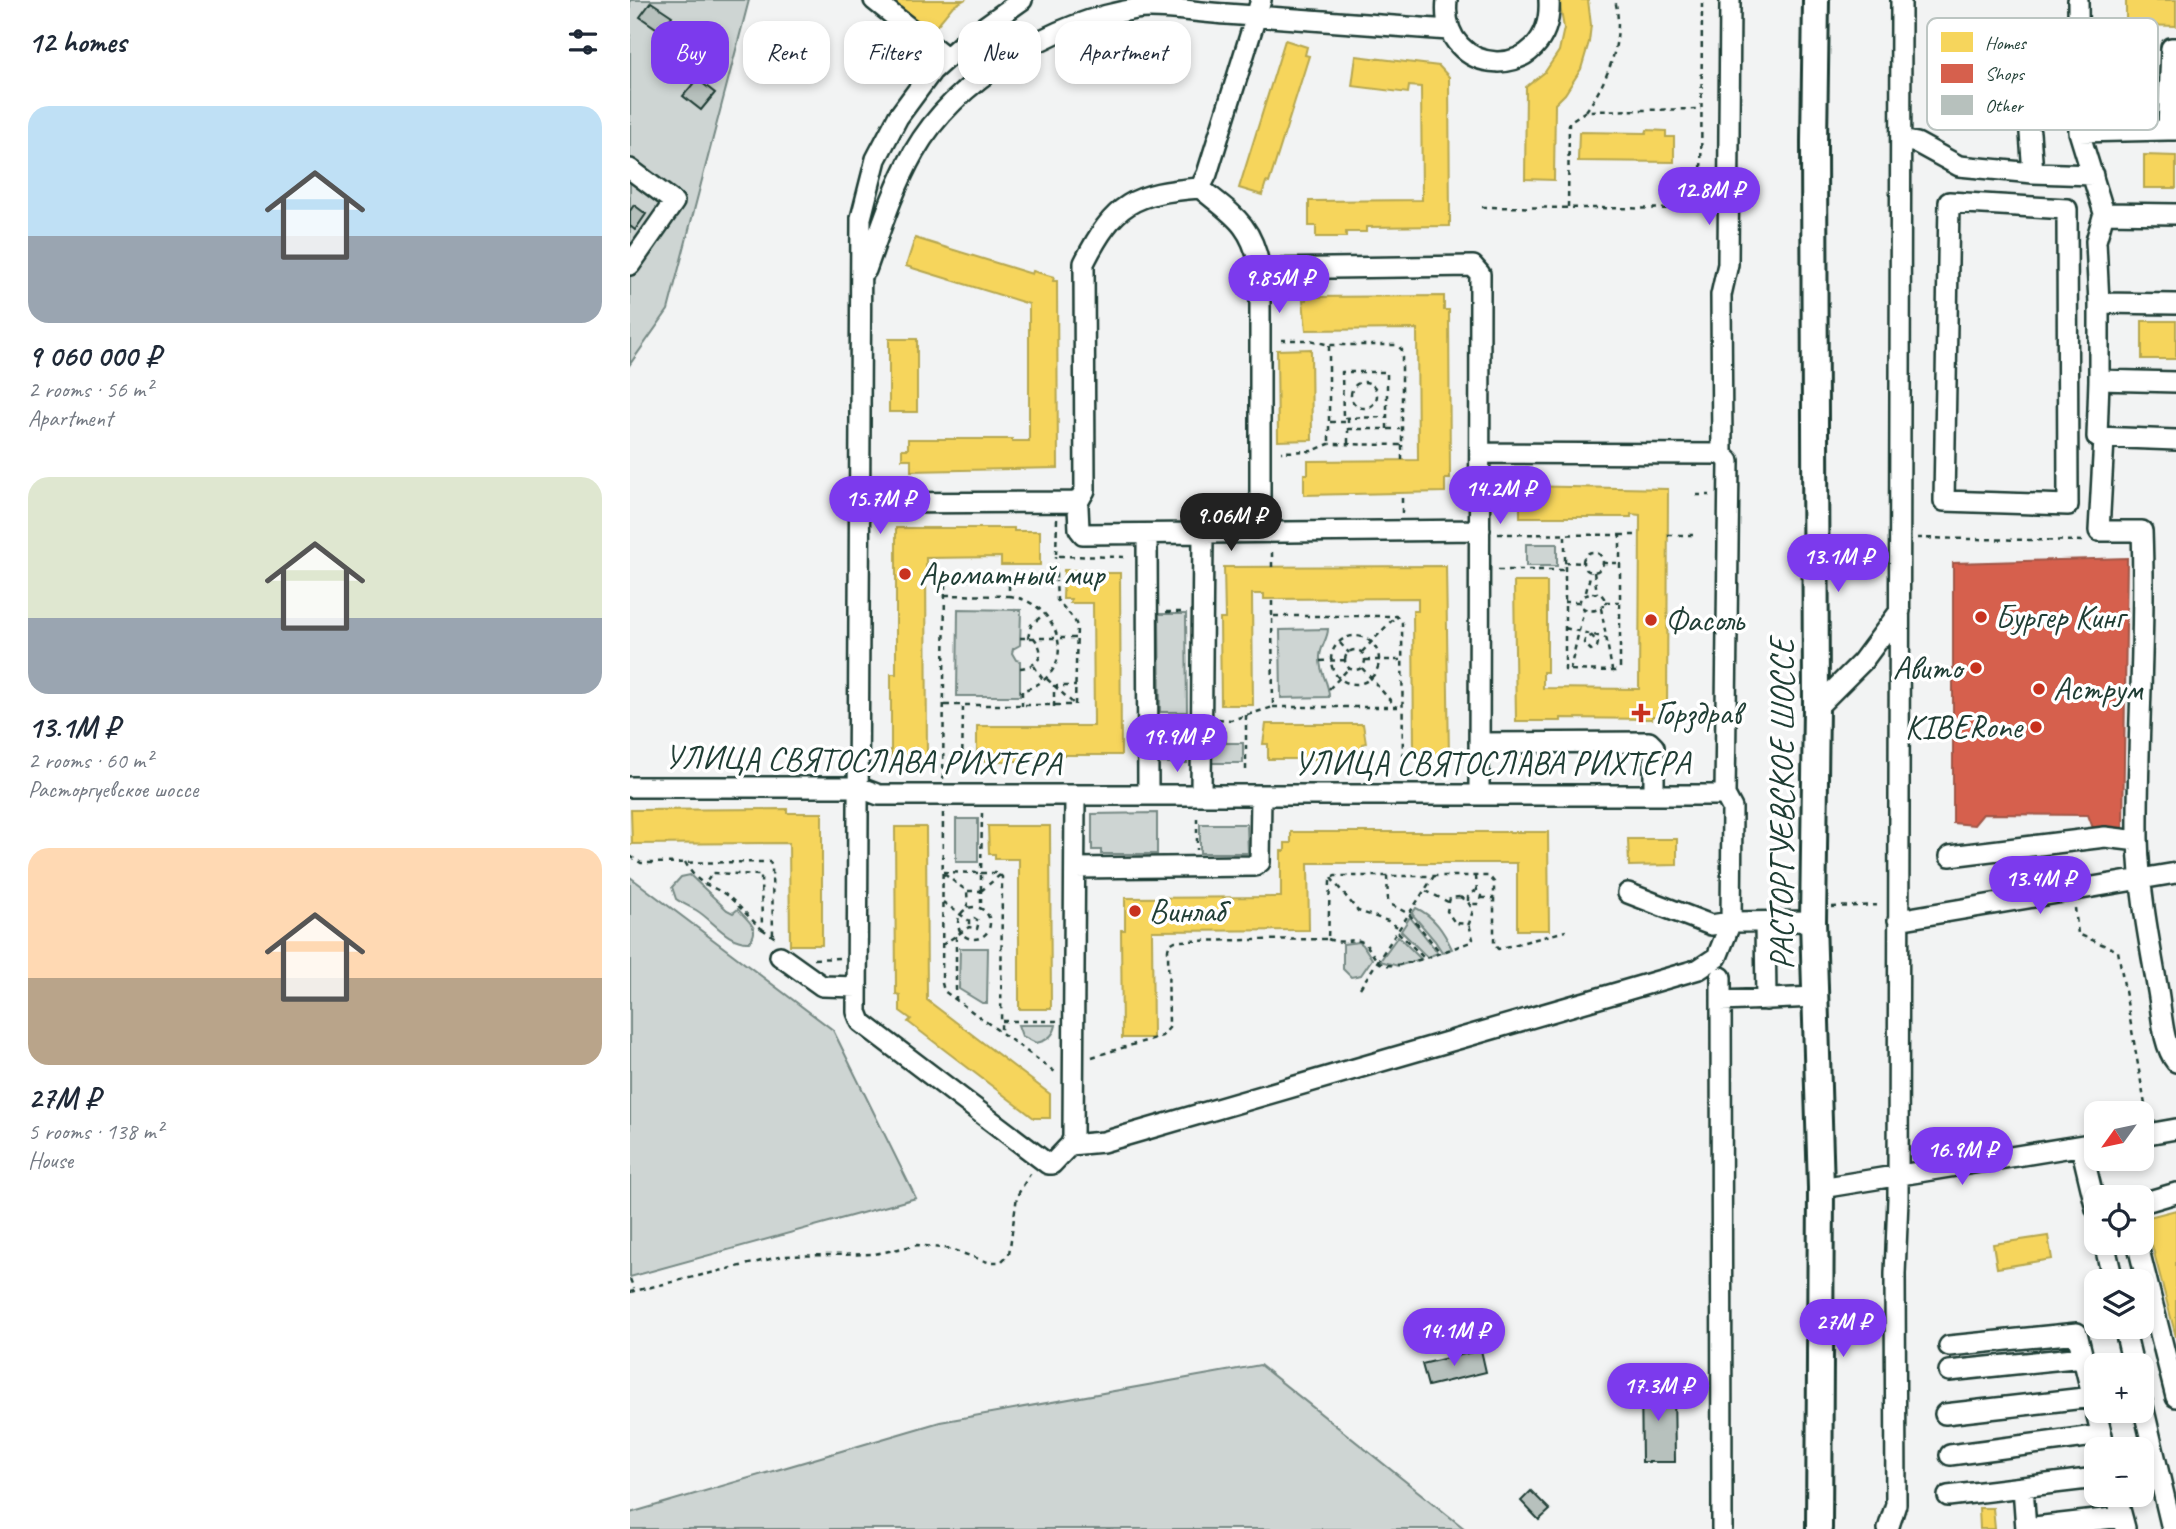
<!DOCTYPE html>
<meta charset="utf-8">
<style>
body{margin:0;font-family:Caveat,sans-serif;background:#f2f2f3;color:#1f2937;height:100vh;display:flex;flex-direction:column;font-size:26px;white-space:nowrap}
*{box-sizing:border-box;margin:0}
p{font-size:23px;color:#747a83}
.icon{flex:none;width:38px;height:38px;fill:none;stroke:currentColor;stroke-width:2;stroke-linecap:round;stroke-linejoin:round}
.map{position:relative;flex:1;overflow:hidden}
.side{display:flex;flex-direction:column;background:#fff;width:630px}
.side>*{flex:none}
.top-card{position:absolute;left:21px;top:21px;width:665px;height:63px;display:flex;gap:14px}
.needle{width:46px;rotate:237deg}
.controls{position:absolute;left:1454px;top:1101px;display:grid;gap:14px}
.controls a{display:grid;place-items:center;width:70px;height:70px;border-radius:14px;background:#fff;box-shadow:0 4px 10px #0003;font-size:35px}
.price{position:absolute;translate:-50% -60px;padding:0 16px;border-radius:24px;background:#7c3aed;color:#fff;font-size:23px;line-height:46px;filter:drop-shadow(0 2px 4px #0008)}
.price::after{content:'';position:absolute;left:50%;top:42px;width:21px;height:16px;margin-left:-10px;background:inherit;clip-path:polygon(0 0,100% 0,50% 100%)}
.price.current{background:#222;color:#fff}
ul{padding:0;list-style:none}
li{display:grid;align-content:center;gap:14px;height:371px;padding:0 28px}
li span{display:grid;place-items:center;height:217px;border-radius:21px;color:#555}
li>.icon{margin-inline-start:auto}
span .icon{width:126px;height:126px;fill:#fffc;stroke-width:1}
li b{font-size:30px}
h2{display:flex;justify-content:space-between;align-items:center;height:84px;padding:0 28px;font-size:30px}
.chip{padding:0 24px;border-radius:21px;background:#fff;box-shadow:0 4px 10px #0003;font-size:24px;line-height:63px}
.chip.current{background:#7c3aed;color:#fff}
main{display:flex;flex:1;min-height:0}
.map>svg:first-child{display:block}
</style>
<main>
<section class="side">
<h2>12 homes<svg class="icon" aria-label="filters" viewBox="0 0 24 24"><path d="M4 7h16M4 17h16"/><circle cx="9" cy="7" r="2"/><circle cx="15" cy="17" r="2"/></svg></h2>
<ul>
<li><span style="background:linear-gradient(#bfe0f5 60%,#9aa5b1 0)"><svg class="icon" aria-label="home" viewBox="0 0 24 24"><path d="M3 11l9-7 9 7M6 9v11h12V9"/></svg></span><div><b>9 060 000 ₽</b><p>2 rooms · 56 m²</p><p>Apartment</p></div></li>
<li><span style="background:linear-gradient(#dfe7d0 65%,#9aa5b1 0)"><svg class="icon" aria-label="home" viewBox="0 0 24 24"><path d="M3 11l9-7 9 7M6 9v11h12V9"/></svg></span><div><b>13.1M ₽</b><p>2 rooms · 60 m²</p><p>Расторгуевское шоссе</p></div></li>
<li><span style="background:linear-gradient(#ffd9b3 60%,#b9a48a 0)"><svg class="icon" aria-label="home" viewBox="0 0 24 24"><path d="M3 11l9-7 9 7M6 9v11h12V9"/></svg></span><div><b>27M ₽</b><p>5 rooms · 138 m²</p><p>House</p></div></li>
</ul>
</section>
<div class="map">
<svg width="1546" height="1529" viewBox="0 0 1546 1529">
<rect width="100%" height="100%" fill="#f2f3f3"/>
<filter id="ink" filterUnits="userSpaceOnUse"><feTurbulence type="fractalNoise" baseFrequency=".0143" numOctaves="2"/><feDisplacementMap in="SourceGraphic" scale="14" xChannelSelector="R" yChannelSelector="G"/><feConvolveMatrix kernelMatrix="1 2 1 2 8 2 1 2 1" color-interpolation-filters="sRGB"/></filter>
<g filter="url(#ink)">
<!-- green -->
<path fill="#ced5d3" stroke="#768984" stroke-width="2" d="M0 0H119L38 310 0 364Z
M896 544H927V566H896Z
M328 609 391 610 390 645 383 649 382 653 386 660 390 661V696H327Z
M529 614H556L557 712H530Z
M698 629C698 639 690 647 690 657 689 674 699 680 699 697L651 698 650 630Z
M557 721V763H530V722Z
M580 732H596V743H613V763H580Z
M527 813V854H471V850H462V814Z
M326 819H348V862H326Z
M570 824H617L618 853H570Z
M60 875 97 910 103 913 108 909C117 921 132 928 119 942 97 943 83 920 66 910 59 906 53 904 46 899L42 887 51 877Z
M0 877 203 1030 286 1198 0 1277Z
M786 908C804 916 814 932 822 949L812 952 805 941 782 914Z
M780 917 808 953 797 957 771 931Z
M768 936 791 959 768 966 750 961Z
M729 942 733 945 742 959 731 975 721 977 713 969V944Z
M330 948H358L357 1003H352L329 989Z
M388 1025H426C424 1036 417 1041 406 1043L392 1036Z
M630 1365 835 1529H0V1513L310 1422Z"/>
<!-- homes -->
<path fill="#f6d55c" stroke="#b6a750" stroke-width="2" d="M260 0H334L322 7 299 35Z
M929 0H958L961 25 959 42 951 69 935 94 925 104 924 180 895 179 896 87 915 72 929 51 934 28Z
M1496 0H1546V26L1512 25 1513 96H1482L1483 31H1489V21H1496Z
M655 40 677 47 675 55 679 56 639 183 636 182 632 195 609 188Z
M726 56 809 66 819 77 820 226 736 227V232H716V237H686V226H679V201L792 200 791 87 779 86 778 93 722 86Z
M1017 130 1036 131V137H1044V162L948 161 949 132 1016 133Z
M1514 155 1546 156V188H1514Z
M285 238 402 274 403 271 424 277 423 281H427L428 468 281 471V459H272V449H278V439H382V441H399V304L276 266Z
M814 296V310H819L820 479H815V492L674 495V474H678V461L788 460 787 329 676 330 673 300H676V297Z
M1512 321H1546V359H1512Z
M259 339H287V412H259Z
M681 349 682 440 648 441 647 350Z
M890 486 1038 489 1037 716H1022V719L931 718V721H886L884 582H917V672H913V688L1009 689 1010 515 1001 514V517H890Z
M266 528H384V531H410V565H371V557L296 558 297 762H261V674H266Z
M816 566 819 758H784L783 611H788V598L634 599V594H622L623 705H591L590 619H595L594 567Z
M434 570H449V573H490L491 755H390V761H353V755H347V726H464L463 603H440L441 599H433Z
M636 724H733L736 743 732 744V759H638V744H633Z
M882 758H894V770H883Z
M157 809V813H192V945H160L159 843 2 844 1 810Z
M358 826H420L421 1009H389V859H365V854H359Z
M265 827H296L297 1000 420 1094V1118H404L278 1022 281 1019 270 1011V995L266 994Z
M661 832H918L919 930H887V863H678L679 930 522 931 523 1038H492L491 930H495V898L651 897V851H655V843H661Z
M998 839H1047V865L999 866Z
M1546 1210V1337L1515 1218Z
M1418 1236 1422 1259 1367 1268 1363 1244Z
M1349 1508H1363L1365 1529H1350Z"/>
<!-- shops -->
<path fill="#d6604d" stroke="#9f5646" stroke-width="2" d="M1497 558 1493 829 1463 828 1458 815 1353 814 1344 825 1323 823V563Z"/>
<!-- building -->
<path fill="#b7c1bd" stroke="#1f3d34" stroke-width="2" d="M21 2 42 16 32 32 10 17Z
M31 38 45 49 36 59 23 49Z
M67 79 85 93 71 110 53 96Z
M4 205 16 214 5 230 0 226V211Z
M851 1350 856 1372 798 1386 792 1364Z
M1011 1384H1044L1045 1462H1012Z
M901 1491 920 1510 909 1520 891 1501Z"/>
<g fill="none" stroke-linecap="round" stroke-linejoin="round">
<!-- minor casing -->
<g stroke="#1f3d34" stroke-width="24">
<path id="minor" d="M244 0 317 58
M392 0 340 37 302 71 268 117 246 159 231 218 227 1012 231 1022 418 1164H422L440 1145 443 1138 445 795
M817 0C808 80 924 85 919 0
M1448 0 1449 132 1474 213
M1546 48H1541L1538 130H1546
M1449 132 1538 130
M1400 133 1403 173
M1271 140 1287 143 1329 166 1403 173 1463 175
M0 169 44 202 0 265
M570 188C603 215 622 224 630 269
M1319 202 1437 209 1438 505 1314 501Z
M1546 214 1474 213 1466 241 1469 303 1546 304
M236 270C250 231 263 189 284 152 326 78 424 22 506 9 527 5 572 13 596 14 670 19 744 25 819 30
M1469 303V380L1546 382
M1469 380 1467 437 1546 440
M1474 439 1469 531H1512C1516 633 1507 736 1508 838 1509 889 1519 941 1528 991 1532 1013 1532 1044 1546 1062
M850 453 1092 454 1099 461 1095 795 1102 808 1101 922 1183 921
M1092 454 1091 295 1098 264 1100 0
M230 503 444 502 448 507 449 529 453 534 573 533
M447 504 455 490 454 263C484 203 504 193 570 188L577 174 631 0
M630 532V269L843 266 850 274 849 795
M517 534 518 795
M1186 708 1232 662 1270 611
M849 743 1019 742 1024 747V795
M0 787H228L249 795H1095
M571 794 573 533 850 530
M1320 856 1475 837 1508 841
M445 868 625 866 630 862 631 795
M1268 920 1546 873
M1135 922 1136 1000
M150 956 192 986 227 987
M1091 977 1092 1529
M1091 1001 1185 997
M1512 1135 1546 1129
M440 1145 473 1142 1069 969 1087 957 1101 922 1081 925 998 893
M1451 1146 1466 1209
M1191 1188 1466 1143
M1512 1203 1546 1193
M1474 1242 1483 1281
M1507 1242 1546 1397
M1494 1326 1503 1365
M1319 1346 1447 1333 1475 1449
M1319 1371 1453 1357
M1512 1402 1542 1529
M1315 1414 1463 1397
M1320 1455 1472 1435
M1393 1487 1396 1529
M1486 1494 1495 1528
M1318 1496 1466 1478
M1396 1528 1492 1517
M1258 1529 1266 1504 1265 1274 1268 1199 1271 0"/>
</g>
<!-- major casing -->
<g stroke="#1f3d34" stroke-width="30">
<path id="major" d="M1186 0 1184 141 1186 708 1183 921 1191 1188 1189 1529"/>
</g>
<!-- path -->
<path stroke="#1f3d34" stroke-width="2.5" stroke-dasharray="5 5" stroke-linecap="butt" d="M956 111C978 81 995 38 985 0
M852 207 1071 209 1072 0
M938 207 939 122 956 111 1071 109
M651 340H680L699 345H767L772 350V445L699 444 682 451 651 452
M699 346V444
M721 395a13 13 0 1 1 26 0a13 13 0 1 1-26 0Z
M718 418V444
M700 422H718
M718 429H770
M757 429V372H712L713 418 757 417
M772 445V460
M1066 495H1080
M772 513V493
M427 519 426 556 499 557
M868 534 990 535V668L986 671 935 670V534
M990 535H1009
M1038 535H1066
M1287 538 1455 541
M953 562a10 10 0 1 1 20 0a10 10 0 1 1-20 0Z
M934 562 952 563
M972 563H990
M642 567V551
M868 570H934
M964 572 967 593
M956 592 961 572
M962 593 971 594 974 598V605C967 612 956 613 949 604L951 597Z
M315 595 379 596V582
M379 596C432 602 453 676 390 691
M934 602H948
M975 602H989
M971 608 982 670
M536 612H554
M642 616V599
M935 628 976 638
M961 635 968 643 967 647 961 650 954 643 955 640 961 636
M701 660a24 24 0 1 1 48 0a24 24 0 1 1-48 0Z
M390 638H447
M398 638 401 625 414 614
M710 643 719 653
M715 660a10 10 0 1 1 20 0a10 10 0 1 1-20 0Z
M732 652 766 616
M735 660H773
M690 661 716 660
M404 666 414 681
M390 668C409 666 417 654 404 638
M732 668 766 707
M940 670 954 609
M417 679 445 705
M699 689 719 668
M315 705H445L447 626 444 619 427 600 426 581
M392 706V690
M424 707V686H446
M643 707H772
M616 715V773
M536 716 554 717
M588 719 601 720 643 707 642 616H766L772 623 773 774
M1050 732H1056
M332 772 333 706
M313 779 315 584 320 580 426 581V556
M313 813 312 983 314 991 425 1072
M352 813 351 873H368L372 877 371 1033
M567 818V850
M0 856 11 863 140 862 142 867 143 936
M55 862C70 889 79 882 99 897 111 907 120 919 132 929L131 875 83 873 74 885
M313 872 351 873V891
M314 874 337 891 338 908
M757 876 758 900 762 905 779 914 809 951
M846 876 847 892
M701 878 728 911 758 921 769 928
M338 891H351V909
M351 891 370 875
M796 891 818 902
M830 897 838 902 843 910 839 924 825 923 817 911 820 898Z
M851 898H864
M838 901V897L844 891 851 896 849 904H840
M313 902 338 920
M328 923a16 16 0 1 1 32 0a16 16 0 1 1-32 0Z
M1202 907 1251 905
M1445 908 1448 934 1488 951 1517 1116
M132 929 147 939
M768 932 793 957
M326 936V1001
M698 939C713 945 721 938 730 941 741 945 742 959 752 964 769 971 822 948 841 942L843 939 839 924
M312 945 339 927 347 929 349 921 344 918 339 919V927
M184 959 209 958
M730 988 804 876
M372 1021H428
M462 1057 532 1036 539 1028 538 949 540 944 545 941 698 939 700 882 701 878 705 876H859L864 882V944L868 949 936 931
M0 1279 4 1289
M0 1292 153 1256 245 1254 287 1245 320 1249 358 1262H371L379 1254 387 1196 401 1172"/>
<!-- minor -->
<use href="#minor" stroke="#fff" stroke-width="19"/>
<!-- major -->
<use href="#major" stroke="#fff" stroke-width="24"/>
</g>
</g>
<!-- markers -->
<g fill="#c8321e" stroke="#fff" stroke-width="2.5">
<circle cx="275" cy="574" r="7"/>
<circle cx="1351" cy="617" r="7"/>
<circle cx="1021" cy="620" r="7"/>
<circle cx="1346" cy="668" r="7"/>
<circle cx="1409" cy="689" r="7"/>
<path d="M1007.5 702.5h7v7h7v7h-7v7h-7v-7h-7v-7h7z"/>
<circle cx="1406" cy="727" r="7"/>
<circle cx="505" cy="911" r="7"/>
</g>
<g text-anchor="middle" dominant-baseline="central" stroke-width="7" stroke-linejoin="round" paint-order="stroke">
<!-- poi labels -->
<g font-size="33" fill="#1f3d34" stroke="#fff" text-anchor="start">
<text x="289" y="574">Ароматный мир</text>
<text x="1365" y="617">Бургер Кинг</text>
<text x="1035" y="620">Фасоль</text>
<text x="1332" y="668" text-anchor="end">Авито</text>
<text x="1423" y="689">Аструм</text>
<text x="1025" y="713">Горздрав</text>
<text x="1392" y="727" text-anchor="end">KIBERone</text>
<text x="519" y="911">Винлаб</text>
</g>
<!-- street labels -->
<g font-size="33" fill="#1f3d34" stroke="#fff">
<text transform="translate(233 760) rotate(1)">УЛИЦА СВЯТОСЛАВА РИХТЕРА</text>
<text x="862" y="763">УЛИЦА СВЯТОСЛАВА РИХТЕРА</text>
<text transform="translate(1152 804) rotate(-90)">РАСТОРГУЕВСКОЕ ШОССЕ</text>
</g>
</g>
<!-- legend -->
<rect x="1297" y="18" width="231" height="112" rx="10" fill="#fff" stroke="#bcc5c2" stroke-width="2"/>
<rect x="1311" y="32" width="32" height="20" fill="#f6d55c"/>
<rect x="1311" y="64" width="32" height="19" fill="#d6604d"/>
<rect x="1311" y="95" width="32" height="20" fill="#b7c1bd"/>
<g font-size="19" fill="#1f3d34">
<text x="1355" y="49">Homes</text>
<text x="1355" y="80">Shops</text>
<text x="1355" y="112">Other</text>
</g>
</svg>
<div class="controls">
<a><svg class="needle" viewBox="-14 -14 28 28"><path d="M0-13l5 13h-10z" fill="#e53935"/><path d="M0 13l5-13h-10z" fill="#747a83"/></svg></a>
<a><svg class="icon" aria-label="locate" viewBox="0 0 24 24"><circle cx="12" cy="12" r="6"/><path d="M12 2v4M12 18v4M2 12h4M18 12h4"/></svg></a>
<a><svg class="icon" aria-label="layers" viewBox="0 0 24 24"><path d="M12 4l9 5-9 5-9-5zM3 14l9 5 9-5"/></svg></a>
<a>+</a>
<a>−</a>
</div>
<b class="price" style="left:1079px;top:227px">12.8M ₽</b>
<b class="price" style="left:649px;top:315px">9.85M ₽</b>
<b class="price" style="left:870px;top:526px">14.2M ₽</b>
<b class="price" style="left:250px;top:536px">15.7M ₽</b>
<b class="price current" style="left:601px;top:553px">9.06M ₽</b>
<b class="price" style="left:1208px;top:594px">13.1M ₽</b>
<b class="price" style="left:547px;top:774px">19.9M ₽</b>
<b class="price" style="left:1410px;top:916px">13.4M ₽</b>
<b class="price" style="left:1332px;top:1187px">16.9M ₽</b>
<b class="price" style="left:1213px;top:1359px">27M ₽</b>
<b class="price" style="left:824px;top:1368px">14.1M ₽</b>
<b class="price" style="left:1028px;top:1423px">17.3M ₽</b>
<div class="top-card">
<a class="chip current">Buy</a>
<a class="chip">Rent</a>
<a class="chip">Filters</a>
<a class="chip">New</a>
<a class="chip">Apartment</a>
</div>
</div>
</main>
